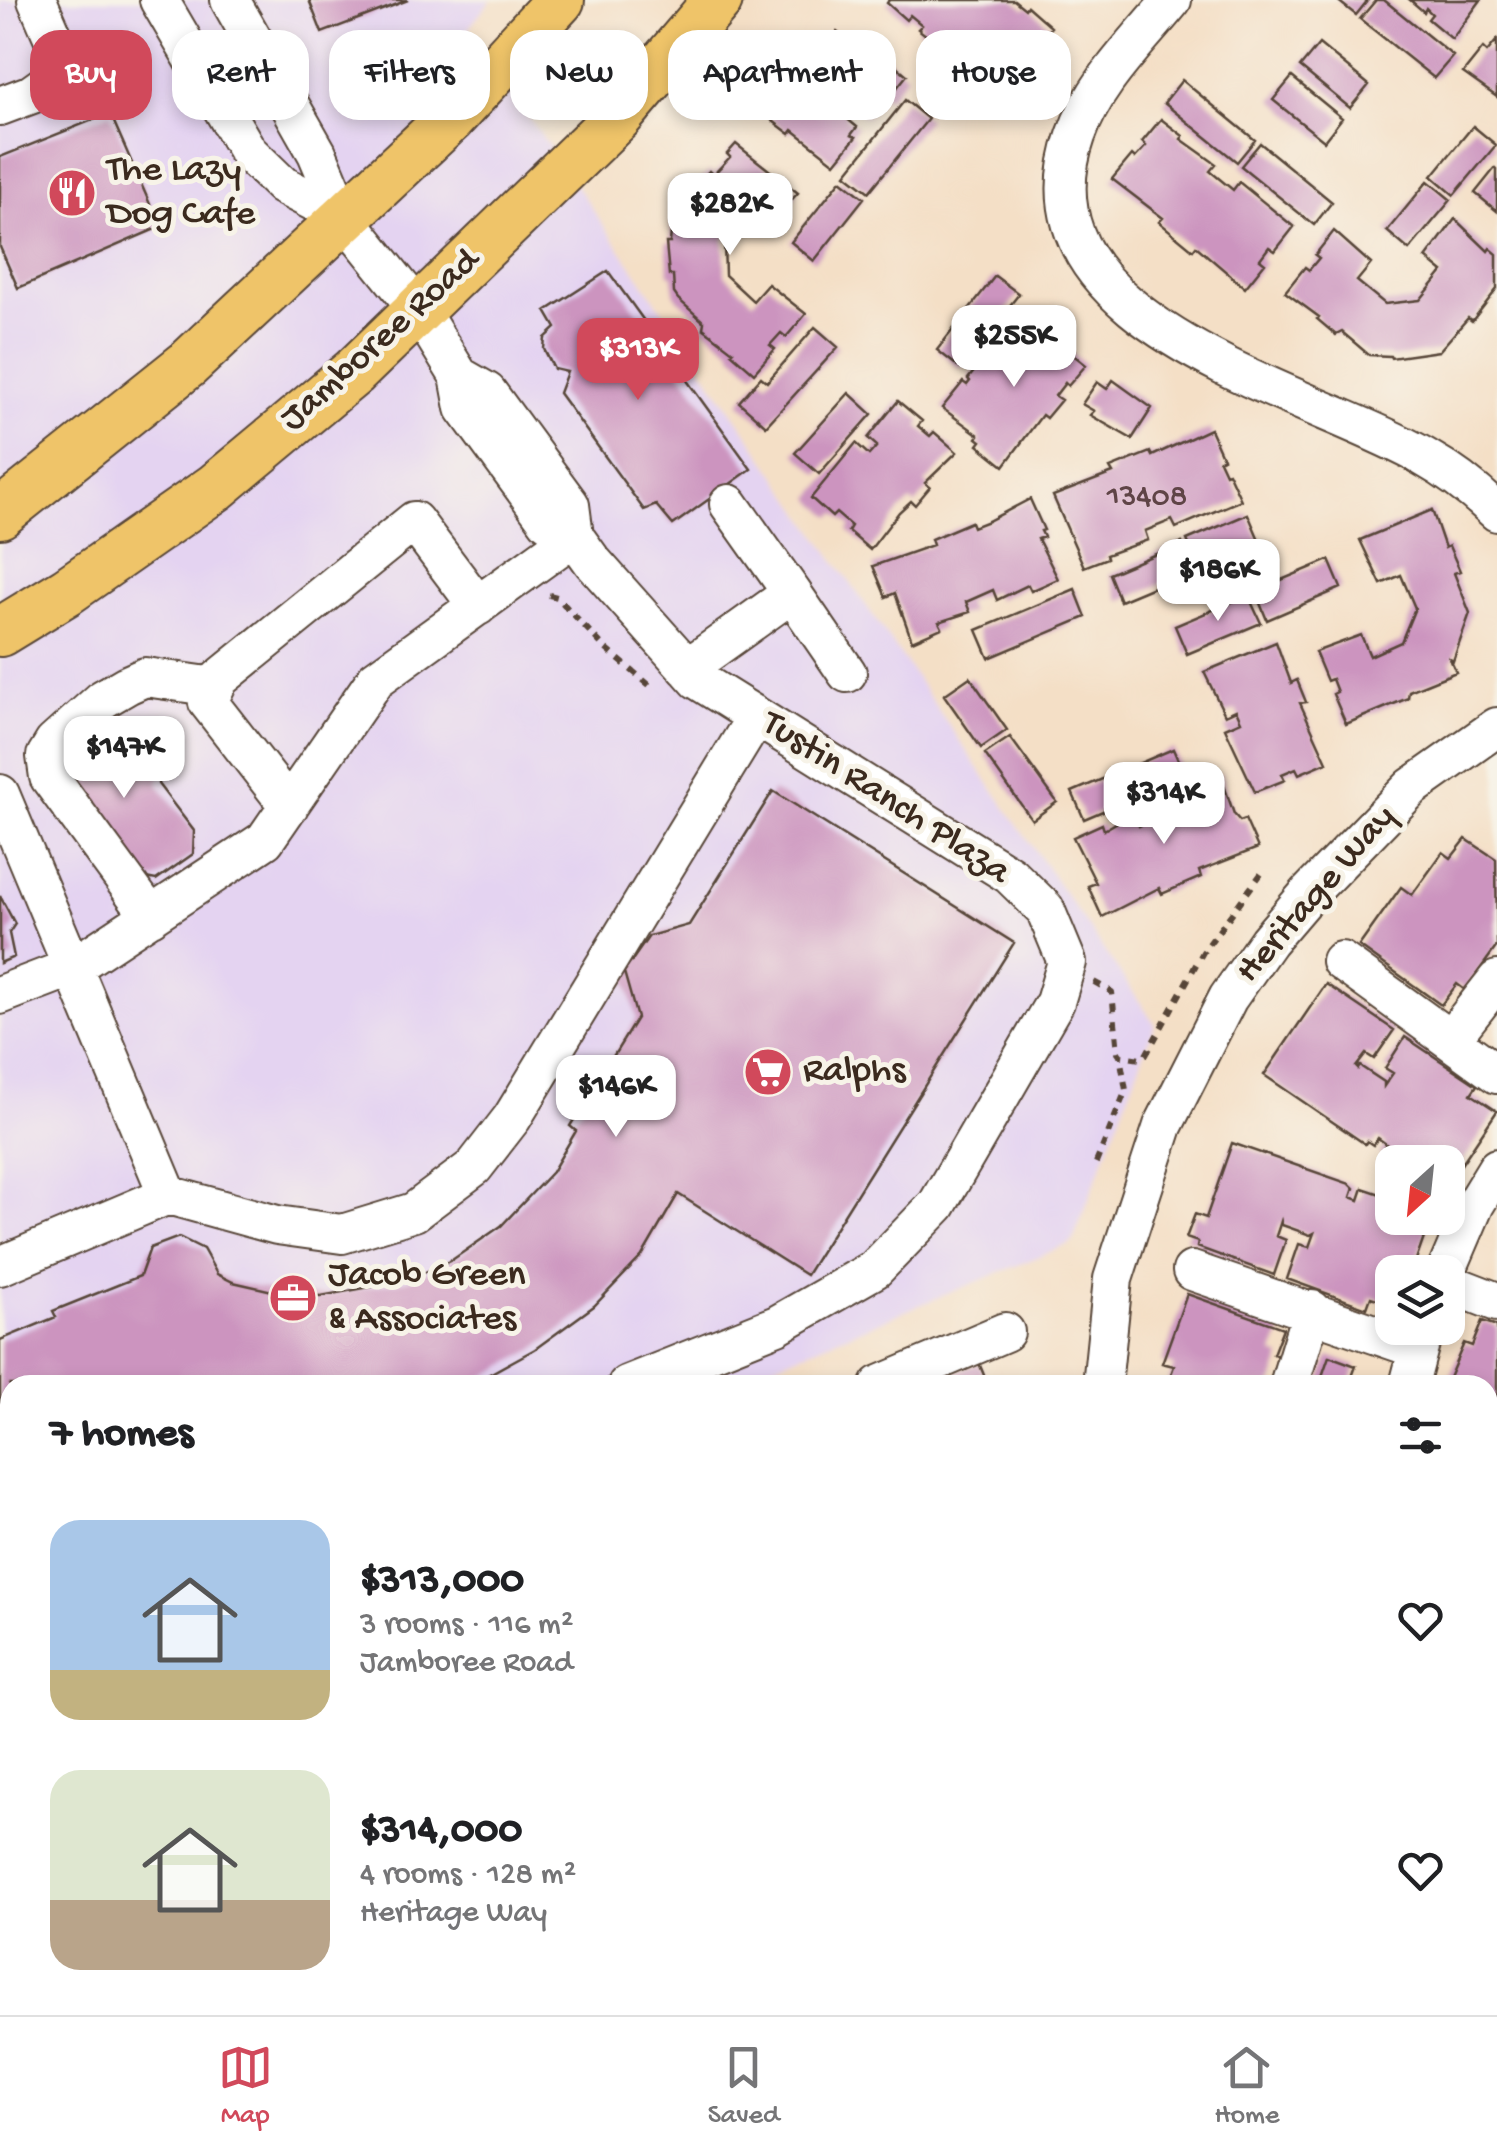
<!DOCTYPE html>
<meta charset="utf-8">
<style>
body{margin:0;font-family:"Gochi Hand",sans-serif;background:#f2f2f2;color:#202124;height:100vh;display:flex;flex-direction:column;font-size:38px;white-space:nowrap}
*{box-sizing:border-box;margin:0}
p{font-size:32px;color:#757577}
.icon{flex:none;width:55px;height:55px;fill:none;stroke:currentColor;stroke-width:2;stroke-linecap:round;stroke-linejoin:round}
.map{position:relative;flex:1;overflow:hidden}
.sheet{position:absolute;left:0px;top:1375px;width:1498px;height:640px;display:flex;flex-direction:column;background:#fff;border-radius:30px 30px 0 0;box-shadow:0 5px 15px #0003}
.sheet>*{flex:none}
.top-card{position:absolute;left:30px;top:30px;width:1438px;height:90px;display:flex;gap:20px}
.needle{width:65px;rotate:207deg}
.tools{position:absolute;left:1375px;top:1145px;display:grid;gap:20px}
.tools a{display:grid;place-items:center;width:90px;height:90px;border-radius:20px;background:#fff;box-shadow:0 5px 15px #0003;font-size:50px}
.price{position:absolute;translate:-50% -85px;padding:0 22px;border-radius:20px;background:#fff;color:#222;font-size:32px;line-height:65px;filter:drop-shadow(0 2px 5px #0008)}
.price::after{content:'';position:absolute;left:50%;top:60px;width:30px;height:22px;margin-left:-15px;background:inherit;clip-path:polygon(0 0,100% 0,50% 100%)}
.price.active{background:#d1495b;color:#fff}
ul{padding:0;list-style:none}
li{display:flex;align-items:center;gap:30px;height:250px;padding:0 50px}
li span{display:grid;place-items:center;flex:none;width:280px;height:200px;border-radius:30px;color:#555}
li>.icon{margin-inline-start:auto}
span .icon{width:120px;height:120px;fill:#fffc;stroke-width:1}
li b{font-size:42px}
h2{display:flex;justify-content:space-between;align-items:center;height:120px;padding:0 50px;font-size:42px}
.pill{padding:0 35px;border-radius:30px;background:#fff;box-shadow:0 5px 15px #0003;font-size:35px;line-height:90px}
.pill.active{background:#d1495b;color:#fff}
.tab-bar{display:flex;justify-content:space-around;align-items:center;height:140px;border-top:2px solid #e0e0e0;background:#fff;font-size:28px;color:#757577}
.tab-bar a{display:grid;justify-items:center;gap:5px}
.tab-bar .active{color:#d1495b}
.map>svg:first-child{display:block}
</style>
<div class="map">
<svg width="1497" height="2015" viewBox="0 0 1497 2015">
<rect width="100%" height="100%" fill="#f7f3e8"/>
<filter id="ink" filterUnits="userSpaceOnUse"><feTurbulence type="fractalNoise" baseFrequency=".01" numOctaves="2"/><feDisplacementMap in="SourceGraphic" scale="20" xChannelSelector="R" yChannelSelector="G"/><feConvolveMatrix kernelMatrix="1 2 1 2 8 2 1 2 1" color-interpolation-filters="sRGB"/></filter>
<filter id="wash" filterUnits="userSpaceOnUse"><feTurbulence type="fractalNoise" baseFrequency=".0048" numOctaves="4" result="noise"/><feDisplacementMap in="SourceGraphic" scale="40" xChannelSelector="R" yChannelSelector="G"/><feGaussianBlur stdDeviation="2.25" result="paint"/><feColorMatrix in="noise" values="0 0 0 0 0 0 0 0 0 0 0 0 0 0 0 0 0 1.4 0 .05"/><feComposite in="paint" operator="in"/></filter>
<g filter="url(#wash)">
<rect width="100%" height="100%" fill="#f4dfc6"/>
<!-- built -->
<path fill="#e4d3f1" d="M0 0H491L468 29 1155 1024 1072 1243 724 1385H10V1676L0 1680Z"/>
<g id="blocks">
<!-- building -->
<path fill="#cc94bf" d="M309 0H408L322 33Z
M889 0H1014L1025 9 1027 6 1051 27 1017 63 1024 70 1003 95 918 29 922 25 910 15 906 20 887 3Z
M1337 0H1368L1356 15Z
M1376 0H1384L1453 56 1434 78 1360 19Z
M1410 0H1481L1452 39 1428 19 1432 14 1426 8 1424 12Z
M837 32 857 48 864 39 907 75 888 99 885 95 866 118 853 108 845 117 857 127 851 135 856 137 835 163 793 130 790 134 769 118 774 112 770 109 793 80 791 78 805 61 810 65Z
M1497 40V97L1463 73 1483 48 1487 52Z
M1319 44 1369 85 1350 108 1300 67Z
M1292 77 1342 118 1324 141 1273 100Z
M1182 80 1255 140 1237 162 1164 103Z
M905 100 928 119 869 192 846 174Z
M110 113 160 227 18 288 0 247V157Z
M1161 119 1183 136 1181 139 1216 164 1210 171 1233 190 1239 182 1294 227 1275 251 1269 247 1260 259 1265 263 1245 288 1196 246 1193 250 1159 222 1163 218 1112 179 1132 155 1135 158 1146 146 1142 142Z
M1473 126 1496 145 1454 195 1432 176Z
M1260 143 1332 202 1314 225 1241 166Z
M736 144 798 193 765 228 747 213 724 239 725 275 753 301 768 284 806 314 786 337 781 333 770 345 775 349 754 373 731 353 733 351 703 328 704 322 678 299 674 293 673 275H669L666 243H670L672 221 697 193 692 189 709 171 713 175 730 157 727 154Z
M1495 168 1497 170V211L1475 193Z
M841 180 864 198 814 261 791 242Z
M1428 181 1451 200 1409 250 1387 231Z
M1455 219 1488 251 1490 248 1497 254V289L1472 321 1468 318 1439 351 1391 358 1390 356 1369 355 1342 332 1336 335 1317 319 1319 317 1285 292 1305 267 1309 270 1319 258 1315 255 1334 231 1371 264 1357 281 1385 304 1420 300 1443 272 1426 258Z
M608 271 751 469 673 525 656 505 644 510 559 393 567 372 554 369 544 349 545 338 556 328 546 311Z
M995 276 1019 294 960 368 937 350Z
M1016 316 1049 345 1051 342 1057 347 1060 344 1086 365 1068 386 1065 383 1055 396 1061 400 1046 418 1042 415 1004 466 978 445 981 441 977 438 979 435 942 408 963 382 967 385 970 381 968 379 984 359 997 370 1005 360 994 351 1000 344 996 341Z
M815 327 838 347 766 426 739 402 761 377 767 382Z
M1113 380 1152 408 1132 439 1090 415 1094 411 1082 404 1097 382 1107 389Z
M849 393 872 414 819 474 795 453Z
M898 401 922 421 918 426 930 436 934 432 957 452 925 483 930 487 915 505 911 501 899 512 870 550 848 531 851 526 836 513 832 517 811 498 856 443 869 455 877 446 868 438Z
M1210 429 1223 458 1219 460 1225 473 1228 472 1241 500 1176 528 1172 520 1145 531 1148 540 1106 555 1107 558 1084 567 1053 496 1113 473 1110 468 1150 452 1152 456Z
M1030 499 1044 530 1041 531 1044 537 1038 539 1058 579 1031 591 1028 585 997 600 993 590 966 602 970 612 939 622 942 628 912 641 895 593 886 597 873 566 933 545 931 539 971 522 973 527 988 521Z
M1432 510 1445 548 1449 546 1460 571 1454 573 1470 613 1453 661 1450 659 1456 672 1409 691 1408 698 1346 724 1333 694 1337 692 1332 679 1327 681 1315 652 1361 635 1370 656 1401 642 1415 608 1401 575 1381 584 1360 540Z
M1248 514 1260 542 1199 568 1187 540Z
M1182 543 1194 570 1120 601 1109 574Z
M1329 560 1341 588 1267 620 1255 591Z
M1075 589 1086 617 989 658 977 630Z
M1248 595 1261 623 1187 654 1175 626Z
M1276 642 1291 683 1297 680 1306 702 1300 703 1327 762 1299 774 1296 768 1282 774 1285 780 1255 792 1225 728 1241 721 1236 710 1225 715 1204 672Z
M970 677 1007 730 981 748 944 695Z
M89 724 113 730 136 757 149 758 161 771 158 784 194 831 193 854 156 880 136 876 54 777 56 749Z
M1010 737 1057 802 1032 820 985 754Z
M1173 749 1185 776 1084 819 1072 792Z
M1220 774 1234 814 1240 821 1245 819 1258 848 1199 871 1201 877 1162 894 1159 888 1102 917 1088 886 1096 883 1073 837 1102 824 1104 830 1133 813 1139 826 1166 813 1161 802 1194 791 1192 786Z
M773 791 1014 943 806 1275 678 1194 642 1256 594 1306 535 1349 484 1377 460 1385H10V1466L0 1470V1340L56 1317 53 1311 140 1276 150 1248 179 1237 203 1249 217 1274 233 1282 281 1293 321 1296 408 1280 452 1260 501 1226 552 1172 576 1131 570 1126 637 1018 624 972 649 936 689 925Z
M1466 839 1496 859 1497 946 1465 990 1457 984 1441 1005 1359 946 1401 887 1412 895 1443 852 1451 858Z
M0 896 15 924 9 933 14 957 0 963Z
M1326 984 1394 1030 1374 1059 1366 1054 1356 1067 1358 1069 1360 1066 1384 1082V1086L1393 1073 1385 1068 1405 1037 1477 1085 1471 1094 1497 1111 1448 1184V1162H1392L1379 1154 1386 1144 1378 1138 1373 1145 1367 1141 1365 1144 1264 1075Z
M1232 1143 1350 1184 1354 1188 1351 1197 1359 1200 1363 1188 1392 1198V1218H1431L1412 1272H1392V1304L1371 1297 1367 1308 1287 1279 1299 1244 1309 1247 1314 1233 1310 1235 1282 1225 1281 1221 1276 1236 1286 1240 1274 1275 1197 1247 1198 1242 1186 1238 1195 1214 1206 1218Z
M1187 1294 1283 1328 1273 1354 1282 1357 1272 1385H1167L1174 1366 1162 1363Z
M1482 1321 1497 1326V1485L1488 1482V1385H1446L1464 1343 1472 1346Z
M1329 1356 1356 1366 1349 1385H1319Z
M979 1363 988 1385H921Z
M1497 1507V1657L1488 1646V1515Z
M0 1516 10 1539V1615L0 1619Z
M8 1795 10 1800V1869L7 1862 2 1863 0 1857V1798Z
M1497 1815V1851L1488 1840V1823Z
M1497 1910V2015H1444L1436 2005H1488V1918Z
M102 2005H171L175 2015H73Z
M212 2005H301L305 2015H213L210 2006Z
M472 2005H546L550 2015H466L465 2011 473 2008Z
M669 2005H705L712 2015H652L670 2008Z
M1046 2005H1180L1185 2015H1050Z"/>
</g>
</g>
<g filter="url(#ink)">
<use href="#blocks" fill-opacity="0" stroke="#574537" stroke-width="2.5"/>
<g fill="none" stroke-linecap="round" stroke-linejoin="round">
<!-- minor casing -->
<g stroke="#574537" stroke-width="42">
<path id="minor" d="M159 0 248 152 282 185 344 217
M230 0 317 153 344 217 418 309 459 376 465 408 548 521 574 536 592 561 698 680 1010 875 1045 909 1067 962 1055 1002 937 1205 875 1269 777 1325 627 1385
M1172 0C1138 42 1094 83 1076 136 1010 325 1308 390 1424 457 1451 472 1475 491 1497 512
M0 106 32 94 67 69 37 0
M459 376 487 392 570 505 574 536
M729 504 792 593
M687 668 792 593 847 673
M0 794 168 1195
M289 806 208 702 219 679 414 521 478 606
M151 916 49 777 46 756 54 743 103 699 127 685 145 677 215 687
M1341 961 1497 1074
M0 995 73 967 265 840 376 679 574 536
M1450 1040 1497 980
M0 1266 168 1195 277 1225 342 1234 414 1212 474 1167 512 1118 756 717
M1192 1271 1418 1349
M1446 1272 1475 1204 1497 1168
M1448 1283 1497 1302
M880 1385 1005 1332
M1102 1385 1113 1279 1163 1126 1228 998 1268 941 1309 893 1412 787 1497 727
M1289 1385 1312 1310
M1409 1385 1424 1328
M0 1644 10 1640
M0 1718 10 1714
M1488 1730 1497 1727
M1488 1878 1497 1871
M0 1908 10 1904
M0 1953 10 1999
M723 2005 727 2015
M1030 2005 1035 2015
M1298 2005 1307 2015
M610 2014 633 2005
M23 2015 47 2005
M909 2015 933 2005"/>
</g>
<!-- major casing -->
<g stroke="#574537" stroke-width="52">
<path id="major" d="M0 514 188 364 450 119 560 0
M0 632 67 591 216 487 354 372 618 117 718 0"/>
</g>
<!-- path -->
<path stroke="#574537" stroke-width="6" stroke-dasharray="8 8" stroke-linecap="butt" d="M549 595 557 597 605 648 654 689
M1094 982 1112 992 1118 1052 1121 1056 1140 1059 1146 1055 1203 952 1261 874
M1096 1163 1126 1090 1120 1056"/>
<!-- minor -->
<use href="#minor" stroke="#fff" stroke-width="38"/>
<!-- major -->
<use href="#major" stroke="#efc469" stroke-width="48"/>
</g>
</g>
<!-- icons -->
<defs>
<g id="restaurant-disc" transform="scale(2.5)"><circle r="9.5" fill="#d1495b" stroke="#f7f3e8"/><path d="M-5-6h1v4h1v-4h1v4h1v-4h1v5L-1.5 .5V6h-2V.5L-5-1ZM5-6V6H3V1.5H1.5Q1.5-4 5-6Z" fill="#fff"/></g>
<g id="supermarket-disc" transform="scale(2.5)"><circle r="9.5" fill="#d1495b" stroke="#f7f3e8"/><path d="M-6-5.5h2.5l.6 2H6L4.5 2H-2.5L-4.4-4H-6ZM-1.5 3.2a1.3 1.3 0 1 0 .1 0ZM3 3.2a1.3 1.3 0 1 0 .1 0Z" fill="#fff"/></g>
<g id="office-disc" transform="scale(2.5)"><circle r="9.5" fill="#d1495b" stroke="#f7f3e8"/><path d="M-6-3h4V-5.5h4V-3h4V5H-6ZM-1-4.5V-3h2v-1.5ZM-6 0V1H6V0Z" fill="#fff"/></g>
</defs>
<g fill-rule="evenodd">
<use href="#restaurant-disc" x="72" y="193"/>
<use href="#supermarket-disc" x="768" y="1072"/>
<use href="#office-disc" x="293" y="1298"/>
</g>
<g text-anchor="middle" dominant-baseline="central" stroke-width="10" stroke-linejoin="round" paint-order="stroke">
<!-- number labels -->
<g font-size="32" fill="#5f4446">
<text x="1147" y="498">13408</text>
</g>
<!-- poi labels -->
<g font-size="38" fill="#3b2a1e" stroke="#f7f3e8" text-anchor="start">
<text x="107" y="171">The Lazy<tspan x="107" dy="44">Dog Cafe</tspan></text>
<text x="803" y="1072">Ralphs</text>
<text x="328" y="1276">Jacob Green<tspan x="328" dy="44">&amp; Associates</tspan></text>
</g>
<!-- street labels -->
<g font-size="38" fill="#3b2a1e" stroke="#f7f3e8">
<text transform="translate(381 341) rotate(-42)">Jamboree Road</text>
<text transform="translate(885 799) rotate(33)">Tustin Ranch Plaza</text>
<text transform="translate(1317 895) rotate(-49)">Heritage Way</text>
</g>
</g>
</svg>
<div class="tools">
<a><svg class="needle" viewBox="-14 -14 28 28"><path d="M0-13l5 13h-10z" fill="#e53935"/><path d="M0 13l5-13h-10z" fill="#757577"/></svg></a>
<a><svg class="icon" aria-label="layers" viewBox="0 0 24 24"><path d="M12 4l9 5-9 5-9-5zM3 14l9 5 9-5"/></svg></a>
</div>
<b class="price" style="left:730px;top:258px">$282K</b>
<b class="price" style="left:1014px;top:390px">$255K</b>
<b class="price active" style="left:638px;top:403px">$313K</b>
<b class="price" style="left:1218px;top:624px">$186K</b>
<b class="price" style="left:124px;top:801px">$147K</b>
<b class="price" style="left:1164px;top:847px">$314K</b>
<b class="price" style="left:616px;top:1140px">$146K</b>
<div class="top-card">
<a class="pill active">Buy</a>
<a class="pill">Rent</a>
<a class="pill">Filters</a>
<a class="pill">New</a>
<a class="pill">Apartment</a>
<a class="pill">House</a>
</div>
<section class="sheet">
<h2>7 homes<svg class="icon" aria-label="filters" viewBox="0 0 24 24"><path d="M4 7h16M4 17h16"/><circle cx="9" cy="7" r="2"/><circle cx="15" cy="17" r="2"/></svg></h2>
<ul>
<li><span style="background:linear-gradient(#a9c7e8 75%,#c2b280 0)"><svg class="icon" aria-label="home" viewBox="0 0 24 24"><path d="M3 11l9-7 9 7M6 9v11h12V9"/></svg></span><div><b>$313,000</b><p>3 rooms · 116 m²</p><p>Jamboree Road</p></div><svg class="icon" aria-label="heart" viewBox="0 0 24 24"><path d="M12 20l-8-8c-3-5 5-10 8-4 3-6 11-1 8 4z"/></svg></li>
<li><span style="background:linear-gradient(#dfe7d0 65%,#b9a48a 0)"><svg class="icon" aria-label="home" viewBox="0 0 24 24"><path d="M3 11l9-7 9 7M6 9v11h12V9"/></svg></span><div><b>$314,000</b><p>4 rooms · 128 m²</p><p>Heritage Way</p></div><svg class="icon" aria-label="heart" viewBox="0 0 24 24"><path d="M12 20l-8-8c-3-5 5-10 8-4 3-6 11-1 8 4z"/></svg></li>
</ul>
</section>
</div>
<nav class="tab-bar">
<a class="active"><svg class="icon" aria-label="map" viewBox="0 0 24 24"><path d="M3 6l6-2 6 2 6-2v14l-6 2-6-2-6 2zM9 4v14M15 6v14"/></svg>Map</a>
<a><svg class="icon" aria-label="saved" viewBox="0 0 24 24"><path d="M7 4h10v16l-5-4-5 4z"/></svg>Saved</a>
<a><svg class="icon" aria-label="home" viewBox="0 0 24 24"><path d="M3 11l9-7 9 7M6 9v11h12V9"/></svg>Home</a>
</nav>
